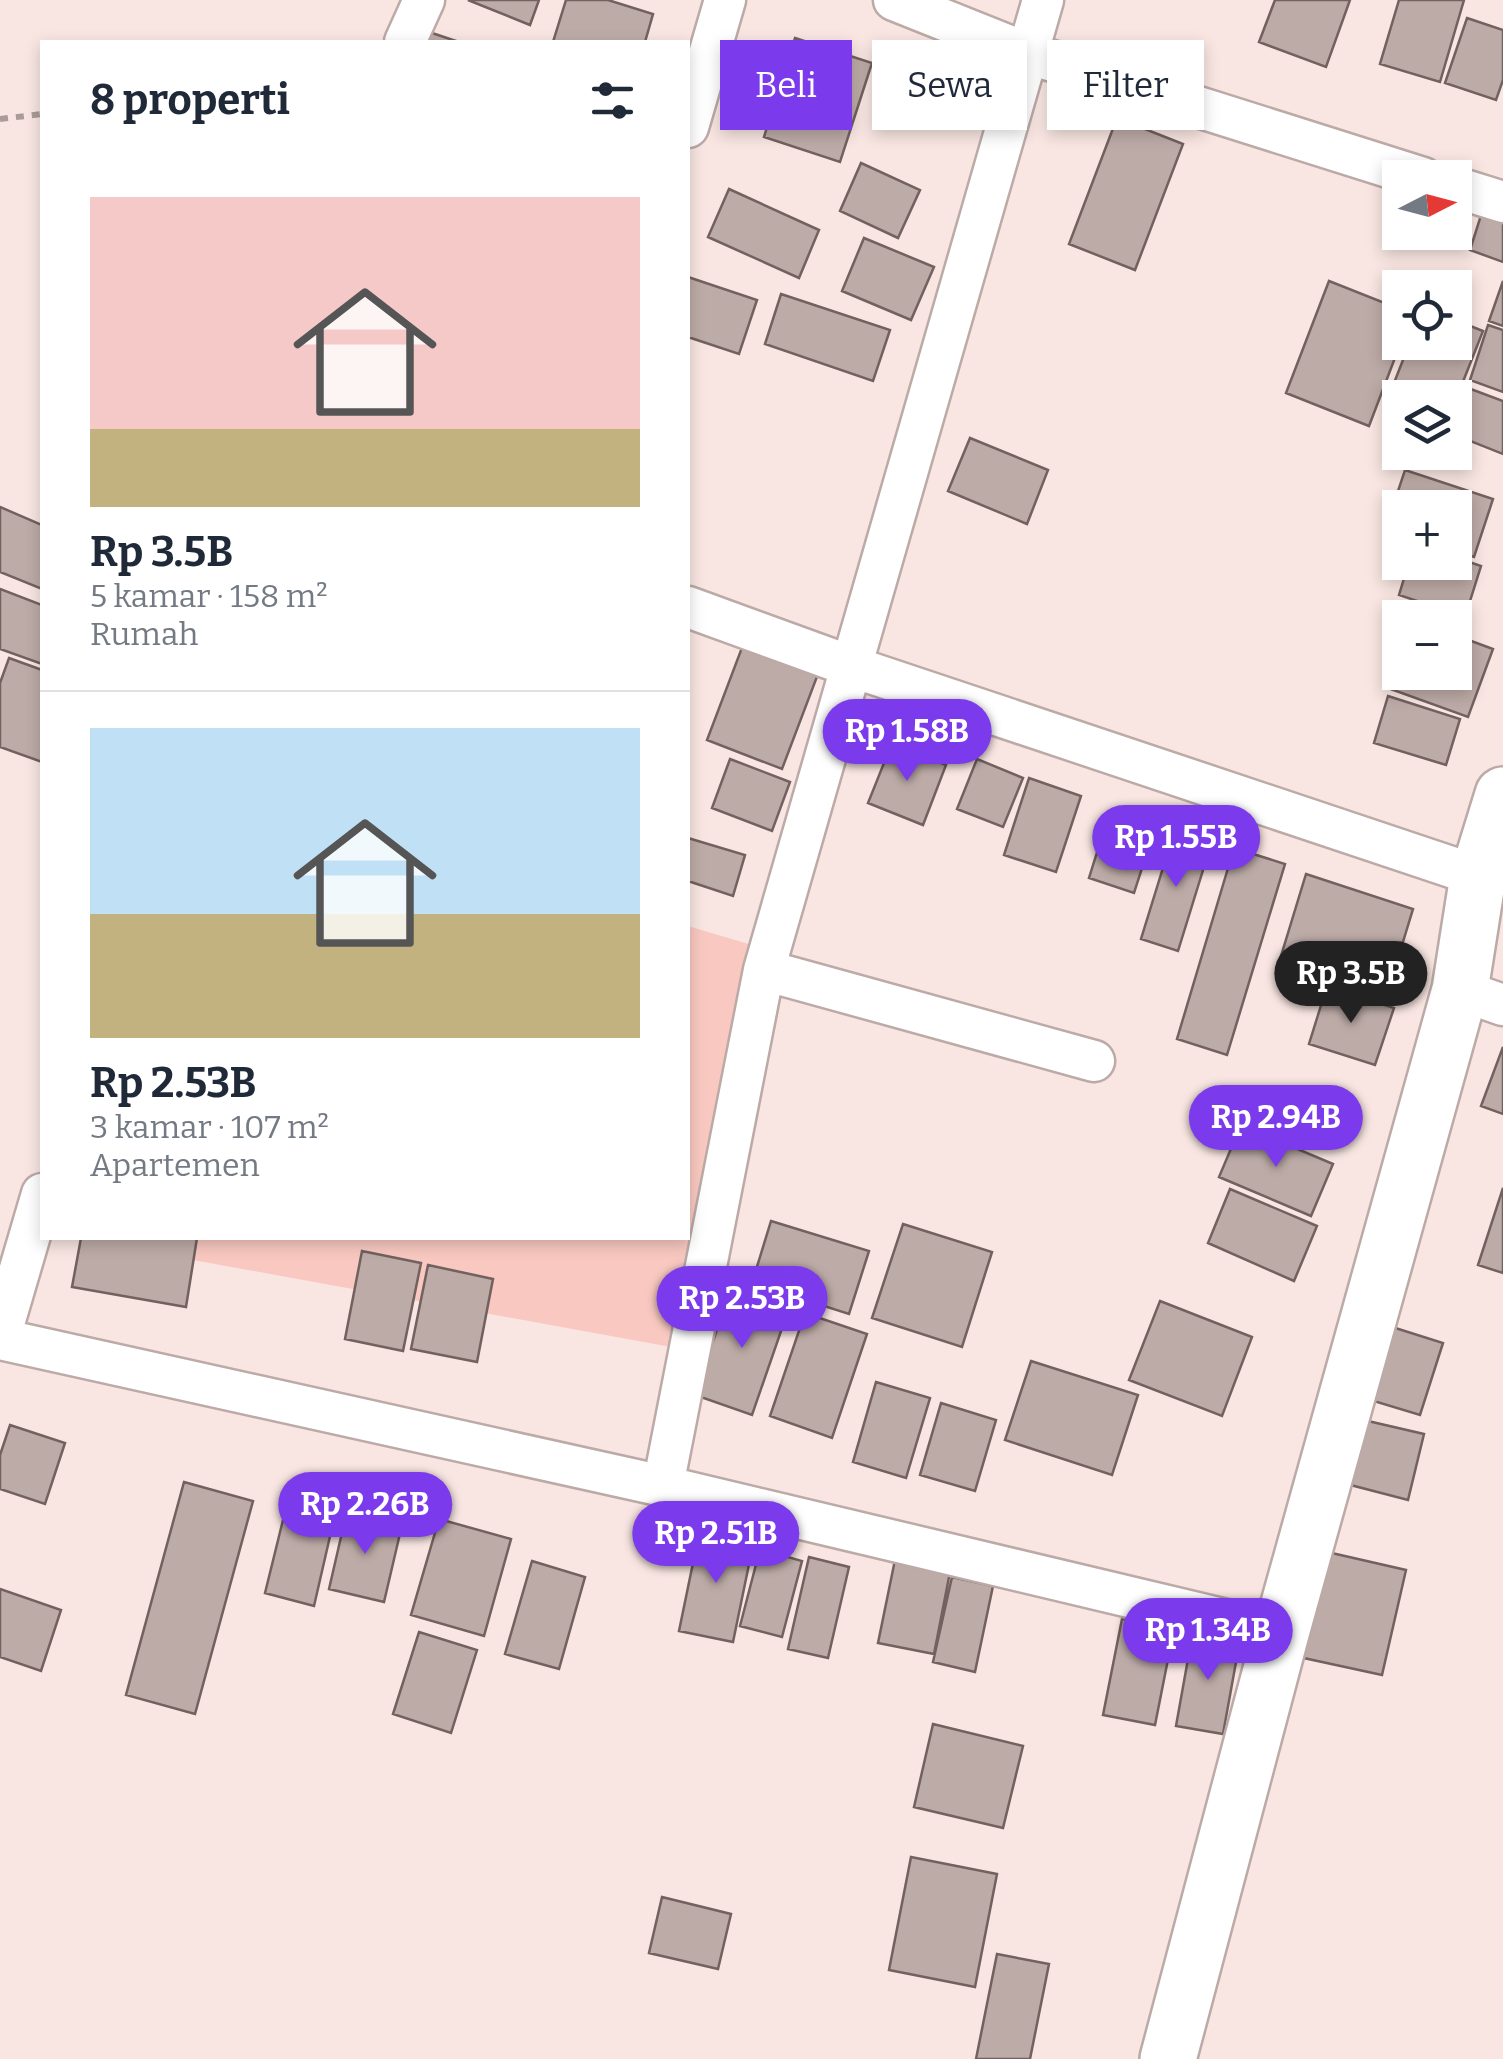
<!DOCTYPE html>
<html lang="id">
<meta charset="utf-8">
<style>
body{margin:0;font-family:Bitter,serif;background:#f6f6f7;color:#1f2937;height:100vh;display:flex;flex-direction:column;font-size:38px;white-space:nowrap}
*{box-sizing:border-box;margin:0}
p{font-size:32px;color:#747a83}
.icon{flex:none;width:55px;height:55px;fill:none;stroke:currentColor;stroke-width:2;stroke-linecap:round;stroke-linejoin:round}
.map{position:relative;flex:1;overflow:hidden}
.panel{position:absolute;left:40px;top:40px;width:650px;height:1200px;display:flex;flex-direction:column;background:#fff;border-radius:0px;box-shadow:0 5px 15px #0003}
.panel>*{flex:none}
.banner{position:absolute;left:720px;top:40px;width:632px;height:90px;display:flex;gap:20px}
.needle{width:65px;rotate:84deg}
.fabs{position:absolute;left:1382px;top:160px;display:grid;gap:20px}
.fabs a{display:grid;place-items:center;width:90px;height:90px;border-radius:0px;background:#fff;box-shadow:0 5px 15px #0003;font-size:50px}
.price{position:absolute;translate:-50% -85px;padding:0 22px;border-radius:35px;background:#7c3aed;color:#fff;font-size:32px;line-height:65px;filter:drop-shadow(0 2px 5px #0008)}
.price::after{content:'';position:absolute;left:50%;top:60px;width:30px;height:22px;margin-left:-15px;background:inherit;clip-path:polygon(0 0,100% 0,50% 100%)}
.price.current{background:#222;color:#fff}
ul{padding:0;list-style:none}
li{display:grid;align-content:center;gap:20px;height:530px;padding:0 50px}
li+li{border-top:2px solid #e0e1e3}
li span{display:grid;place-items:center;height:310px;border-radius:0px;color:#555}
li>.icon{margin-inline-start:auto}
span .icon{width:180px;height:180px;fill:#fffc;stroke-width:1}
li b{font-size:42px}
h2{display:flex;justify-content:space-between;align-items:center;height:120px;padding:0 50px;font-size:42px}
.pill{padding:0 35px;border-radius:0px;background:#fff;box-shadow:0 5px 15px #0003;font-size:35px;line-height:90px}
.pill.current{background:#7c3aed;color:#fff}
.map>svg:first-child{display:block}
</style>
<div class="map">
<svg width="1503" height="2059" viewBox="0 0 1503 2059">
<rect width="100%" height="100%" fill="#f9e6e2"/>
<!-- green -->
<path fill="#f9c9c1" d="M688 926 752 945 671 1347 72 1238H688Z"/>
<!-- building -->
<path fill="#bdaba7" stroke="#72615f" stroke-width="2.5" d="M468 0H539L530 25Z
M566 0H608L653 14 645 42H553Z
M1275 0H1350L1326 67 1259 42Z
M1399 0H1464L1440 82 1380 64Z
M1467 18 1503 30V80L1496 100 1445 83Z
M414 27 459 42H408Z
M795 38 872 63 840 162 764 137Z
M1117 118 1183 144 1135 270 1069 244Z
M861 163 920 190 898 238 840 211Z
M729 189 819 230 799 278 708 237Z
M1482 212 1503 219V262L1470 250Z
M864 238 934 267 911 320 842 291Z
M688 277 757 300 739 354 688 337Z
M1329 281 1400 309 1401 342 1369 426 1286 393Z
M1503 281V326L1489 321Z
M781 294 890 330 873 381 765 344Z
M1455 320 1483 331 1455 402V398H1400V412L1385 406 1410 342H1455Z
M1488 325 1503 330V392L1470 380Z
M1468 388 1503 401V454L1455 435V422Z
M970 438 1048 470 1027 524 948 491Z
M1405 470 1493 499 1474 557 1455 551V508H1400V532L1386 527Z
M0 507 42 525V589L0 572Z
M1455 557 1481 566 1465 617 1399 595 1409 562H1455Z
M0 589 42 605V664L0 649Z
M1455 635 1493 649 1468 717 1385 687 1400 646V672H1455Z
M746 637 821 666 782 769 707 740Z
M9 658 42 670V762L0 747V683Z
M1388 696 1460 719 1446 765 1374 743Z
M892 743 946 765 923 825 868 803Z
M730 759 790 782 772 831 712 808Z
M977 759 1023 778 1003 827 957 809Z
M1029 778 1081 796 1056 872 1004 855Z
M1109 814 1155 828 1134 893 1089 878Z
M1175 829 1212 841 1178 951 1141 939Z
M688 838 745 855 733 896 688 881Z
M1234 848 1285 864 1227 1055 1177 1039Z
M1306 874 1413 909 1388 991 1281 956Z
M1327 986 1394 1008 1375 1065 1309 1044Z
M1503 1047V1114L1481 1106Z
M1241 1125 1333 1164 1311 1216 1219 1177Z
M1503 1188V1273L1478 1265Z
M1230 1189 1317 1226 1294 1281 1208 1243Z
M771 1221 869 1251 849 1314 752 1283Z
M903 1224 992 1252 962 1347 872 1318Z
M81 1238H197L186 1307 72 1287Z
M362 1251 421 1263 403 1351 345 1339Z
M428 1265 493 1279 477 1362 411 1349Z
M731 1288 789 1308 752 1415 695 1395Z
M1160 1301 1252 1337 1222 1416 1129 1380Z
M805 1313 867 1334 832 1438 770 1416Z
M1389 1326 1443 1343 1420 1415 1367 1399Z
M1031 1361 1138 1395 1112 1475 1005 1440Z
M876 1382 930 1398 906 1478 853 1462Z
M941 1403 996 1420 975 1491 920 1475Z
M1355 1418 1424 1434 1408 1500 1339 1482Z
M10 1425 65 1443 45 1504 0 1489V1455Z
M184 1482 253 1501 195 1714 126 1695Z
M347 1511 402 1525 384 1602 329 1589Z
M439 1519 511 1539 484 1636 411 1615Z
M283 1520 331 1532 314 1606 265 1593Z
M700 1529 754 1540 733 1642 679 1631Z
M760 1549 802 1561 782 1637 740 1626Z
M1323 1551 1406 1570 1382 1675 1299 1657Z
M896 1555 951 1567 934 1654 878 1643Z
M809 1557 849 1567 828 1658 788 1649Z
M532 1561 585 1577 559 1669 505 1654Z
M952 1577 993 1586 975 1672 933 1662Z
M0 1589 61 1610 41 1671 0 1657Z
M1122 1619 1174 1629 1155 1725 1103 1715Z
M1193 1631 1240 1640 1223 1734 1176 1726Z
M419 1632 477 1650 451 1733 393 1714Z
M933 1724 1023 1746 1003 1828 914 1807Z
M911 1857 997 1874 975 1987 889 1970Z
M662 1897 731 1914 718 1969 649 1953Z
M997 1954 1049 1964 1030 2059H976Z"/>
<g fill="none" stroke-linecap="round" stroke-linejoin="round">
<!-- street casing -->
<g stroke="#bcaaa7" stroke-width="45">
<path id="street" d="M894 0 1027 53 1423 178
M405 42 424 0
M688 127 725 0
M1455 187 1503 202
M688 607 850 666 1478 876
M764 970 1094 1061
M1460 990 1503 1005
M0 1337 42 1194
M0 1339 663 1486 1281 1633
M663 1486 764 970 1043 0"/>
</g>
<!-- secondary casing -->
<g stroke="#bcaaa7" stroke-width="60">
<path id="secondary" d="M1168 2059 1281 1633 1460 990 1478 876 1503 795"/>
</g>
<!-- path -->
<path stroke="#a99b98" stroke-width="6" stroke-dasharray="8 8" stroke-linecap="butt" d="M0 119 42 114"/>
<!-- street -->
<use href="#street" stroke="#fff" stroke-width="40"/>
<!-- secondary -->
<use href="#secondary" stroke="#fff" stroke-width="55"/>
</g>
</svg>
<div class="fabs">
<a><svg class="needle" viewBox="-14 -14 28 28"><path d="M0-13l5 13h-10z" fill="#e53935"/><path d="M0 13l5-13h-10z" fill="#747a83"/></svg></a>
<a><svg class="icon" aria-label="locate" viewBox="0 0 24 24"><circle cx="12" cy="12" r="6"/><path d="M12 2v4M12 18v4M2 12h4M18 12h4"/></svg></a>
<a><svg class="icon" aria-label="layers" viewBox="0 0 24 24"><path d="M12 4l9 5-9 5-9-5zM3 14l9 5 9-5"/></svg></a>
<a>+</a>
<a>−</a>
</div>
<b class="price" style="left:907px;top:784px">Rp 1.58B</b>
<b class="price" style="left:1176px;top:890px">Rp 1.55B</b>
<b class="price current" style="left:1351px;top:1026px">Rp 3.5B</b>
<b class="price" style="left:1276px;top:1170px">Rp 2.94B</b>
<b class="price" style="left:742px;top:1351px">Rp 2.53B</b>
<b class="price" style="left:365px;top:1557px">Rp 2.26B</b>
<b class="price" style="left:716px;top:1586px">Rp 2.51B</b>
<b class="price" style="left:1208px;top:1683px">Rp 1.34B</b>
<div class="banner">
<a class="pill current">Beli</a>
<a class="pill">Sewa</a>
<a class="pill">Filter</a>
</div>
<section class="panel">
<h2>8 properti<svg class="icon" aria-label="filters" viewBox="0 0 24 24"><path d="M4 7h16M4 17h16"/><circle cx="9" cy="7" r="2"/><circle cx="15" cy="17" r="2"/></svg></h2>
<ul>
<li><span style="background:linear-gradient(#f6c9c9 75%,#c2b280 0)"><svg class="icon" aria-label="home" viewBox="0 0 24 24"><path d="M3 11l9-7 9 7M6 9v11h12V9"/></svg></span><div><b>Rp 3.5B</b><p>5 kamar · 158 m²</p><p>Rumah</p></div></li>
<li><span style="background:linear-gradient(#bfe0f5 60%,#c2b280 0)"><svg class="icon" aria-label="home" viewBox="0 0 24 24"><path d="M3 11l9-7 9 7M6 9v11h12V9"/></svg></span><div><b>Rp 2.53B</b><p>3 kamar · 107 m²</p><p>Apartemen</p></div></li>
</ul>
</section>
</div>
